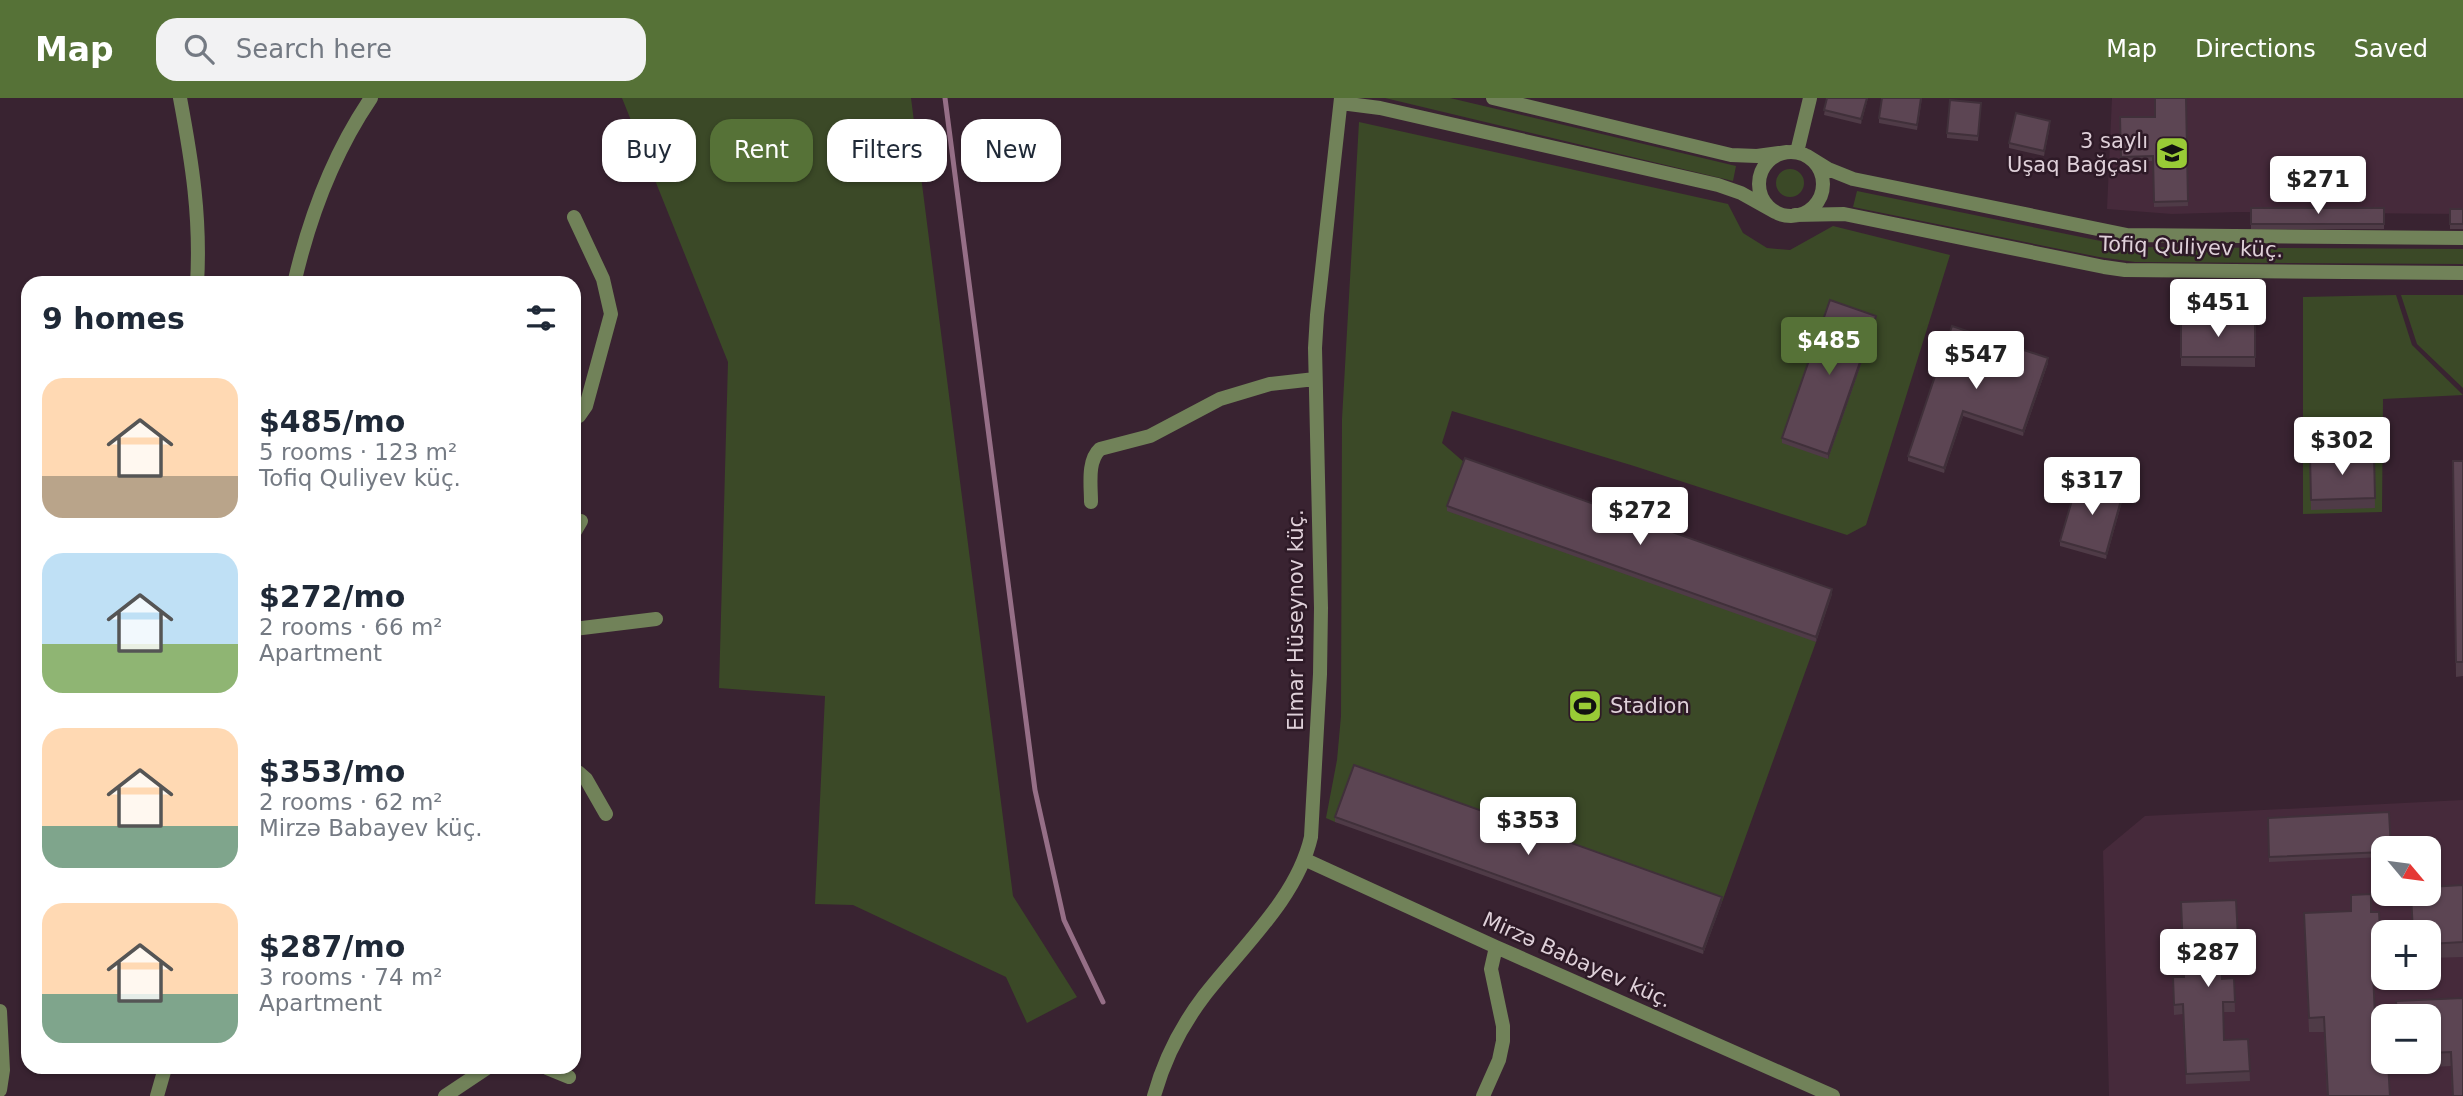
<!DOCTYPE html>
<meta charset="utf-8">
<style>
body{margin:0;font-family:"DejaVu Sans",sans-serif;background:#f2f2f3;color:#1f2937;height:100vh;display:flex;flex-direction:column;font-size:26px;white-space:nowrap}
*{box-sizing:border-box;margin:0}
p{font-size:23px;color:#747a83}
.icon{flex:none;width:38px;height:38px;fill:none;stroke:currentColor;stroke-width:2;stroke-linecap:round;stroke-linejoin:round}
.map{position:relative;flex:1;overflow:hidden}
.details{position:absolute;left:21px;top:178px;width:560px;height:798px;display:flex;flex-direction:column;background:#fff;border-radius:21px;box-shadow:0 2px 5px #0004}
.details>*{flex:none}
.hud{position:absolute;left:602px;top:21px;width:665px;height:63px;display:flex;gap:14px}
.needle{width:46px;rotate:119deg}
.controls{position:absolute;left:2371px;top:738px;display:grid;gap:14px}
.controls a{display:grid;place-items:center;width:70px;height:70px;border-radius:14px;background:#fff;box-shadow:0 2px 5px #0004;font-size:35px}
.price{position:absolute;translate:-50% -60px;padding:0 16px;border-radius:7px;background:#fff;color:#222;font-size:23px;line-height:46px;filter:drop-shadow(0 2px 4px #0008)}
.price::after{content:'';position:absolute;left:50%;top:42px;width:21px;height:16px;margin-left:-10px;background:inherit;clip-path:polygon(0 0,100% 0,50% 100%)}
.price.active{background:#567237;color:#fff}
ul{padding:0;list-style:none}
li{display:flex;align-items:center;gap:21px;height:175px;padding:0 21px}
li span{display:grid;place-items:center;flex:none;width:196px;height:140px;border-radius:21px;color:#555}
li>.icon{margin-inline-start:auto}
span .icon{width:84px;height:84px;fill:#fffc;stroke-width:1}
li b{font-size:30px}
h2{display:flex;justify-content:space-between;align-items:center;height:84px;padding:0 21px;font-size:30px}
.chip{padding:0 24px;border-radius:21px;background:#fff;box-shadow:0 2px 5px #0004;font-size:24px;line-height:63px}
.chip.active{background:#567237;color:#fff}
header{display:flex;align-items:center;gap:42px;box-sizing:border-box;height:98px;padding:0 35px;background:#567237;color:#fff}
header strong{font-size:33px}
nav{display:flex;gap:38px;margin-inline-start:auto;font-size:24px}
.search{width:490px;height:63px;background:#f2f2f3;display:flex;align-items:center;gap:18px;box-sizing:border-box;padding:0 24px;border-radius:21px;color:#747a83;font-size:26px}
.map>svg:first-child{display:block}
</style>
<header>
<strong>Map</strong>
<div class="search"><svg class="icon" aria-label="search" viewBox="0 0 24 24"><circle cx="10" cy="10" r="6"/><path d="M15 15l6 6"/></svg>Search here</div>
<nav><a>Map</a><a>Directions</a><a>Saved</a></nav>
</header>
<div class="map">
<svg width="2463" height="998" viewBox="0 0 2463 998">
<rect width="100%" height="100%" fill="#392331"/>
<!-- built -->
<path fill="#462a3b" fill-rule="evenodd" d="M2112 0H2463V116L2238 114 2172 116 2107 111Z
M2463 702V998H2109L2103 753 2145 718ZM2384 751H2429V796H2384ZM2384 835H2429V880H2384ZM2384 919H2429V964H2384Z"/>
<!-- green -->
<path fill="#3b4927" d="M622 0H911L1013 798 1077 899 1027 925 1006 879 853 807 815 806 825 598 719 590 728 264Z
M1385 0H1450L1736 68 1733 83Z
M1359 24 1728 106 1743 135 1767 150 1790 152 1833 128 1950 157 1866 427 1847 437 1634 368 1452 313 1442 345 1465 365 1816 544 1722 804 1335 724 1326 720 1337 662 1341 618 1342 321Z
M1776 85a14 14 0 1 1 28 0a14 14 0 1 1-28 0Z
M1857 93 2130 149 2463 151V166L2135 164 2099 159 1853 109Z
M2396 197 2412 247 2463 297 2383 301 2382 414 2303 416V199Z
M2401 197H2463V290L2417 246Z"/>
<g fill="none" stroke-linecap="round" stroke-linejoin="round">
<!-- stream -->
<path stroke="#966f87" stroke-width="5" d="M945 0 1035 692 1064 822 1103 904"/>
<!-- street -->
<path stroke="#718259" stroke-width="14" d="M180 0C192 64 201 120 197 186
M1493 0 1731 57 1757 58 1787 54
M1341 5 1380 10 1718 87 1741 95 1775 114
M1797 54 1810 0
M1759 86a32 32 0 1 1 64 0a32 32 0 1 1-64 0Z
M1807 58 1828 71 1853 81 2127 137 2463 140
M1795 117 1844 116 2104 169 2125 172 2463 175
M574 119 603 181 611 216 586 308 579 318 574 320
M294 186C309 120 333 56 371 0
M1091 404C1091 387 1087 363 1100 351L1150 338 1220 301 1270 286 1315 281
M574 435 581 423
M574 531 656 521
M574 674H578L586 681 606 716
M1306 762 1496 849 1833 998
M0 913 3 972 0 992
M547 970 569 979
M157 998 165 970
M445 998 487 970
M1154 998C1164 962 1182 927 1204 898 1242 849 1297 800 1311 739L1320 576 1321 510 1315 250 1317 217 1341 0
M1483 998 1499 962 1503 943V928L1491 871 1496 849"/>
</g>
<!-- wall -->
<path fill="#4f3b47" d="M1827 0H1868L1861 26 1824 17Z
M1922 0 1917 32 1879 25V20Z
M2186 0 2188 108 2154 109 2153 63 2121 64 2120 19H2155Z
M1981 5 1978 43 1947 40V35Z
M2050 28 2044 58 2009 50V45Z
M2251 110H2384V131H2251Z
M2450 111H2463V131H2450Z
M1876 223 1828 361 1782 345V340Z
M2181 223 2255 224V269L2181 268Z
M1952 228 2048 265 2023 338 1963 318 1944 375 1908 363V358Z
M2374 355 2375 410 2311 412 2310 357Z
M2453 363H2463V578L2456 579Z
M2123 400 2106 461 2060 448V443Z
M1447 408 1832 496 1816 544 1447 413Z
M1335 719 1722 804 1703 856 1335 724Z
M2268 720 2384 751V759L2269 764Z
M2463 787V859L2429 860V835H2413L2411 796Z
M2236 802 2238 848 2220 849 2222 881 2234 880 2235 914H2223L2224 942 2248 941 2250 983 2186 986 2183 916 2174 917 2173 889 2183 879Z
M2371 814 2381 849V864H2373L2376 943 2390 998H2327L2324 934H2309L2304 815Z
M2463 900V998H2452L2451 968 2398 971V964H2429V919H2396V903Z"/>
<!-- shaded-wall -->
<path fill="#40303a" d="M1867 0H1868L1861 26V21Z
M2050 23V28L2044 58V53Z
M1876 218V223L1828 361V356Z
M2048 260V265L2023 338V333Z
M1963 313V318L1944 375V370Z
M2123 395V400L2106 461V456Z
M1832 491V496L1816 544V539Z
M1722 799V804L1703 856V851Z"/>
<!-- building -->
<path fill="#5c4553" stroke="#40303a" stroke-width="2" d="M1827 0H1867L1861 21 1824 12Z
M1882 0H1921L1917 27 1879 20Z
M2155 0H2186L2188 103 2154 104 2153 58 2121 59 2120 19H2155Z
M1950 2 1981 5 1978 38 1947 35Z
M2016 15 2050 23 2044 53 2009 45Z
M2251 110H2384V126H2251Z
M2450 111H2463V126H2450Z
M1830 202 1876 218 1828 356 1782 340Z
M2181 223 2255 224V259H2181Z
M1952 228 2048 260 2023 333 1963 313 1944 370 1908 358Z
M2374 355 2375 400 2311 402 2310 357Z
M1465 360 1832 491 1816 539 1447 408Z
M2453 363H2463V564H2456Z
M2078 382 2123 395 2106 456 2060 443Z
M1354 667 1722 799 1703 851 1335 719Z
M2389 714 2391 751H2384V754L2269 759 2268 720Z
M2463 787V844L2429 846V835H2413L2411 796H2429V789Z
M2371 796V814H2379L2381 849H2372L2376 943H2384V964H2388L2390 998H2328L2324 919 2309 920 2304 815 2351 813V797Z
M2236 802 2238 839H2220L2222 881 2234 880 2235 904H2223L2224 942 2248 941 2250 973 2186 976 2183 906 2174 907 2173 879H2184L2181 804Z
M2463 900V998H2453L2451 954 2429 955V919H2397L2396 903Z"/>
<!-- icons -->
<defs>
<g id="school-square" transform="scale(1.75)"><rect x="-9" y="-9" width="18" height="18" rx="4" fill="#99cb36" stroke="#2e1a27"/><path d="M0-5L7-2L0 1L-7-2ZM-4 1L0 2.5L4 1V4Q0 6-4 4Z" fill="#111"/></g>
<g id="stadium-square" transform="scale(1.75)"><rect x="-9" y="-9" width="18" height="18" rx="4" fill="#99cb36" stroke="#2e1a27"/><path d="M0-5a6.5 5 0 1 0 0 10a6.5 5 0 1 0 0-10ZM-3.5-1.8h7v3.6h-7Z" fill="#111"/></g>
</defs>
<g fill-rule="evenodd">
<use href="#school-square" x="2172" y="55"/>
<use href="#stadium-square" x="1585" y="608"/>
</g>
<g text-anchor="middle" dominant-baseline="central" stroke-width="5" stroke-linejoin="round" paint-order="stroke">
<!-- poi labels -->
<g font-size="21" fill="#dfd0d9" stroke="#2e1a27" text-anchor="end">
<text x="2148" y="43">3 saylı<tspan x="2148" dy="24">Uşaq Bağçası</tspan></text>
<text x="1610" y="608" text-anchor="start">Stadion</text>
</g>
<!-- street labels -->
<g font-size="21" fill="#dfd0d9" stroke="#2e1a27">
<text transform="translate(2191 149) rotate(2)">Tofiq Quliyev küç.</text>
<text transform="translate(1296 522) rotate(-90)">Elmar Hüseynov küç.</text>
<text transform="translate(1577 862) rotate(24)">Mirzə Babayev küç.</text>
</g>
</g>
</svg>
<div class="controls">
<a><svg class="needle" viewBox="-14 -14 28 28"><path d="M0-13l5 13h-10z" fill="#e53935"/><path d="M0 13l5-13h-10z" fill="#747a83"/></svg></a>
<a>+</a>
<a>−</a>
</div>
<b class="price" style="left:2318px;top:118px">$271</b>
<b class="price" style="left:2218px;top:241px">$451</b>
<b class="price active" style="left:1829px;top:279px">$485</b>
<b class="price" style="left:1976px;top:293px">$547</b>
<b class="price" style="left:2342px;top:379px">$302</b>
<b class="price" style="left:2092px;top:419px">$317</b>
<b class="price" style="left:1640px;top:449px">$272</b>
<b class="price" style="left:1528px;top:759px">$353</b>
<b class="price" style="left:2208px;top:891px">$287</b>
<div class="hud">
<a class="chip">Buy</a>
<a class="chip active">Rent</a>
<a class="chip">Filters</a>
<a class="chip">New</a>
</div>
<section class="details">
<h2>9 homes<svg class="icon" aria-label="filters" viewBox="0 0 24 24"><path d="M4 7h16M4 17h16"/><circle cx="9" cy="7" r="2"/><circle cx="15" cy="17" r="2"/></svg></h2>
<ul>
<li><span style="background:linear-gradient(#ffd9b3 70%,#b9a48a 0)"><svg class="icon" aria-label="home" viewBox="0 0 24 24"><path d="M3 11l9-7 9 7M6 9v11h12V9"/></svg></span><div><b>$485/mo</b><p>5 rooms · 123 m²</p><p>Tofiq Quliyev küç.</p></div></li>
<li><span style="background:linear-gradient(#bfe0f5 65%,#8fb573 0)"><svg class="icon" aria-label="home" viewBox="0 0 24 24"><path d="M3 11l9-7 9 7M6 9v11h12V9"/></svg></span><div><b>$272/mo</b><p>2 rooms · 66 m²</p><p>Apartment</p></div></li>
<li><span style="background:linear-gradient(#ffd9b3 70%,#7fa58c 0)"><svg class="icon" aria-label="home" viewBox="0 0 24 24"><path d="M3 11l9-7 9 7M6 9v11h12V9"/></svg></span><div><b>$353/mo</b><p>2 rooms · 62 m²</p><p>Mirzə Babayev küç.</p></div></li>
<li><span style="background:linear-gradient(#ffd9b3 65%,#7fa58c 0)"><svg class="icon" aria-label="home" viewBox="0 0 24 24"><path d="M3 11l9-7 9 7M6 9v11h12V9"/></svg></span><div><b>$287/mo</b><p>3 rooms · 74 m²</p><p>Apartment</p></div></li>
</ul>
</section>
</div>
